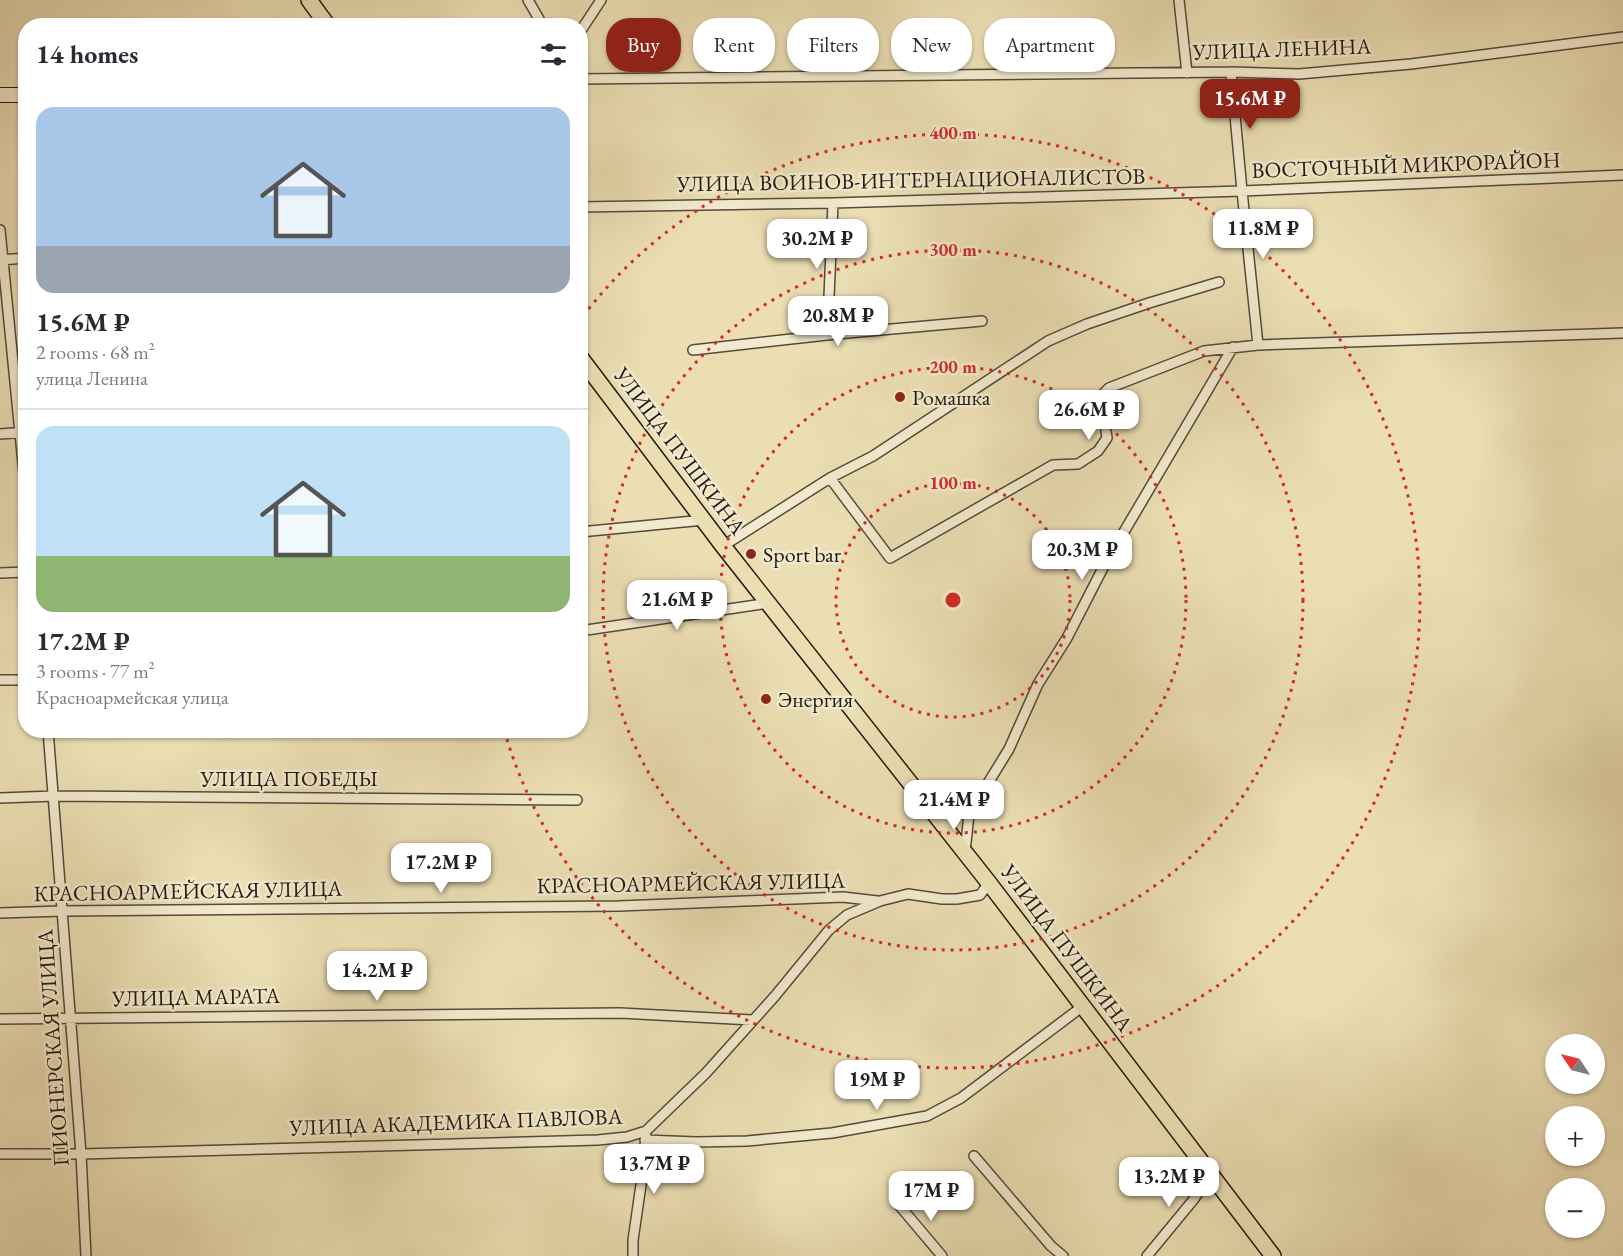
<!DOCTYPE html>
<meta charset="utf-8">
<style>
body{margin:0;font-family:"EB Garamond",serif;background:#f7f7f7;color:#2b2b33;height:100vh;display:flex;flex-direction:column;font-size:22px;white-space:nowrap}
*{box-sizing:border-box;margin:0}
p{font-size:20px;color:#7c7c81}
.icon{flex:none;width:33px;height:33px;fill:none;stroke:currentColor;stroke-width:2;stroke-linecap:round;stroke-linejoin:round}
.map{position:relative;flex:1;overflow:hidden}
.details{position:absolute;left:18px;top:18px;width:570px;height:720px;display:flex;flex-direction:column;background:#fff;border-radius:24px;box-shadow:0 2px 4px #0004}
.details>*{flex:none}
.banner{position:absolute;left:606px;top:18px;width:570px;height:54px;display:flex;gap:12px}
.needle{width:39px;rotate:305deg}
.tools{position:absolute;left:1545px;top:1034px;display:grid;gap:12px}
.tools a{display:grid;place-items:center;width:60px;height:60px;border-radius:50%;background:#fff;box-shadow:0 2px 4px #0004;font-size:30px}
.price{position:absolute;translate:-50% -51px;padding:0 14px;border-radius:12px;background:#fff;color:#222;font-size:20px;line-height:39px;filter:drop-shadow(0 2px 3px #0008)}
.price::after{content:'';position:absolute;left:50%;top:36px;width:18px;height:14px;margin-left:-9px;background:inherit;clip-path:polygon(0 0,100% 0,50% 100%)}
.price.on{background:#8f2418;color:#fff}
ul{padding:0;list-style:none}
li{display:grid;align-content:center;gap:12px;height:318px;padding:0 18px}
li+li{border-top:2px solid #e1e1e2}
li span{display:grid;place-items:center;height:186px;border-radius:18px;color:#555}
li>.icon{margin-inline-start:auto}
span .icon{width:108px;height:108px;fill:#fffc;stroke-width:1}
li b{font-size:26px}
h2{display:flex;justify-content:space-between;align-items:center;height:72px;padding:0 18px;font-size:26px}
.pill{padding:0 21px;border-radius:24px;background:#fff;box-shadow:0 2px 4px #0004;font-size:21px;line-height:54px}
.pill.on{background:#8f2418;color:#fff}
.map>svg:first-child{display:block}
</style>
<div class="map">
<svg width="1623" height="1256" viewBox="0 0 1623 1256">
<rect width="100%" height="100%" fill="#ebdeb3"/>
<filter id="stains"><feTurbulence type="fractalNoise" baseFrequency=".00333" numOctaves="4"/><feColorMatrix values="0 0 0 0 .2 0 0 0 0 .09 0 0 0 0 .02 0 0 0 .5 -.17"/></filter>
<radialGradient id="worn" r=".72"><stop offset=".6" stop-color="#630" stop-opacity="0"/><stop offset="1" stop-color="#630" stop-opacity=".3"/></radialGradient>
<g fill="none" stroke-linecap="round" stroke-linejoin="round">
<!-- minor casing -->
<g stroke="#544b39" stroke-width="12">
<path id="minor" d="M528 0 543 26
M1179 0 1187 73
M580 32 601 0
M580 79 1231 72 1299 74 1411 64 1623 37
M1623 175 1242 191 1258 345 1623 333
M833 203 829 297 836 334
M580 207 833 203 1242 191 1231 72
M0 230 26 494
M0 260 26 258
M693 350 836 334 982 321
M0 434 26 432
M830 478 890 558 1053 465 1078 464 1098 451 1107 438 1101 396 1109 388 1204 351 1258 345
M580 532 704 520
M723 546 830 478 873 456 1048 341 1087 324 1149 303 1219 282
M0 573 26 572
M580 631 769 603
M0 680H26
M48 730 81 1154 86 1256
M0 798 54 796 577 800
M934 813 969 814 1009 749 1038 684 1067 638 1105 564 1233 347
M965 852 969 814
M0 913 62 911 619 906 843 897 877 901
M0 1019 620 1013 752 1020
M645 1140 696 1142 747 1141 832 1133 927 1116 961 1098 1083 1006
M0 1154H81L598 1140 627 1137 646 1131 706 1073 775 996 829 930 847 915 880 901 908 894 942 899H957L980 895 989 883
M974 1156 1051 1246 1063 1256
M899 1205 942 1256
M633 1256V1240L641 1185 646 1136
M1147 1256 1194 1199 1210 1173"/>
</g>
<!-- secondary casing -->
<g stroke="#221a10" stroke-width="16">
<path id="secondary" d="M0 95H26"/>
</g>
<!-- primary casing -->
<g stroke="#221a10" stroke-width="18">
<path id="primary" d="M309 0 328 26
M580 357 723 546 989 883 1273 1256"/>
</g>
<!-- minor -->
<use href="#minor" stroke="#f2eace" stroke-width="9"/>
<!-- secondary -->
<use href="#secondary" stroke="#f2eace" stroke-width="14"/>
<!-- primary -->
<use href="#primary" stroke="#ebdeb3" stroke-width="15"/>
</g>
<!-- distance rings -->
<g fill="none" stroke="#d62828" stroke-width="3" stroke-dasharray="3 6">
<circle cx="953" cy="600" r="117"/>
<circle cx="953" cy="600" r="233"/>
<circle cx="953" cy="600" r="350"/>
<path d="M583 316A467 467 0 1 1 505 733"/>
</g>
<!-- markers -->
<g fill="#8f2418" stroke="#f2eace" stroke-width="2">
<circle cx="900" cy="397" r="6"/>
<circle cx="751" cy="554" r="6"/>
<circle cx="766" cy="699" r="6"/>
</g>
<g text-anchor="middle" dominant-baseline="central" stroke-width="5" stroke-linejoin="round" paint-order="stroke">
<!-- street labels -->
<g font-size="22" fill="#221a10" stroke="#f2eace">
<text transform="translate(1282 49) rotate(-2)">УЛИЦА ЛЕНИНА</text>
<text transform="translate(1406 165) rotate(-2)">ВОСТОЧНЫЙ МИКРОРАЙОН</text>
<text transform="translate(911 180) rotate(-1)">УЛИЦА ВОИНОВ-ИНТЕРНАЦИОНАЛИСТОВ</text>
<text transform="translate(680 451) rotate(53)">УЛИЦА ПУШКИНА</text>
<text x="289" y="778">УЛИЦА ПОБЕДЫ</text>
<text transform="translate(691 883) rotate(-1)">КРАСНОАРМЕЙСКАЯ УЛИЦА</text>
<text transform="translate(188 891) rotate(-1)">КРАСНОАРМЕЙСКАЯ УЛИЦА</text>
<text transform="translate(1067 948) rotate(53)">УЛИЦА ПУШКИНА</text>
<text transform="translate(196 997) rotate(-1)">УЛИЦА МАРАТА</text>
<text transform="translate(53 1048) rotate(-94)">ПИОНЕРСКАЯ УЛИЦА</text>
<text transform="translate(456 1122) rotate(-2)">УЛИЦА АКАДЕМИКА ПАВЛОВА</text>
</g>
<!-- poi labels -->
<g font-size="22" fill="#221a10" stroke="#f2eace" text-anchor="start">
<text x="912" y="397">Ромашка</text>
<text x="763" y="554">Sport bar</text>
<text x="778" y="699">Энергия</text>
</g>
</g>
<circle cx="953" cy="600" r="9" fill="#d62828" stroke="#f2eace" stroke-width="3"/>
<g font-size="18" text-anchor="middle" font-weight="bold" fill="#d62828" stroke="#f2eace" stroke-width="5" stroke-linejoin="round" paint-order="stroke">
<text x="953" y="139">400 m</text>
<text x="953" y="256">300 m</text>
<text x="953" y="373">200 m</text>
<text x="953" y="489">100 m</text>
</g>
<rect width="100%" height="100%" filter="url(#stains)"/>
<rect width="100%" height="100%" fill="url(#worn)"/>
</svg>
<div class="tools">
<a><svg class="needle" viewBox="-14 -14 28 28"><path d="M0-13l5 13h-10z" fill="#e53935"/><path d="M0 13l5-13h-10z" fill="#7c7c81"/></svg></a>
<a>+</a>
<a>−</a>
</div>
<b class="price on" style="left:1250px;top:130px">15.6M ₽</b>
<b class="price" style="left:1263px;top:260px">11.8M ₽</b>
<b class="price" style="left:817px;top:270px">30.2M ₽</b>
<b class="price" style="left:838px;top:347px">20.8M ₽</b>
<b class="price" style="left:1089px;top:441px">26.6M ₽</b>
<b class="price" style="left:1082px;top:581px">20.3M ₽</b>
<b class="price" style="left:677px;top:631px">21.6M ₽</b>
<b class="price" style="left:954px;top:831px">21.4M ₽</b>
<b class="price" style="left:441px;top:894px">17.2M ₽</b>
<b class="price" style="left:377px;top:1002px">14.2M ₽</b>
<b class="price" style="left:877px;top:1111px">19M ₽</b>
<b class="price" style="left:654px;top:1195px">13.7M ₽</b>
<b class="price" style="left:1169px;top:1208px">13.2M ₽</b>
<b class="price" style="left:931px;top:1222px">17M ₽</b>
<div class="banner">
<a class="pill on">Buy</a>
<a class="pill">Rent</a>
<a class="pill">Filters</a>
<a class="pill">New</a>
<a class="pill">Apartment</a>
</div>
<section class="details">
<h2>14 homes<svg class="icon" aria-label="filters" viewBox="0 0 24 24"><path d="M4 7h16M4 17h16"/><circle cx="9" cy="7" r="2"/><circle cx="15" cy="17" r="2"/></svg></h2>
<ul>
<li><span style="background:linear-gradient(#a9c7e8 75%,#9aa5b1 0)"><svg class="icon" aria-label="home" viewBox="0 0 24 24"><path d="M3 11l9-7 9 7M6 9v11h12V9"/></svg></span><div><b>15.6M ₽</b><p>2 rooms · 68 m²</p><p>улица Ленина</p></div></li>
<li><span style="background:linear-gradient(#bfe0f5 70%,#8fb573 0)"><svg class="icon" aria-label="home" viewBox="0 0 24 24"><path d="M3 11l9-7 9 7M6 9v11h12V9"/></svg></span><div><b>17.2M ₽</b><p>3 rooms · 77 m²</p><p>Красноармейская улица</p></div></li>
</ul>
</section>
</div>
